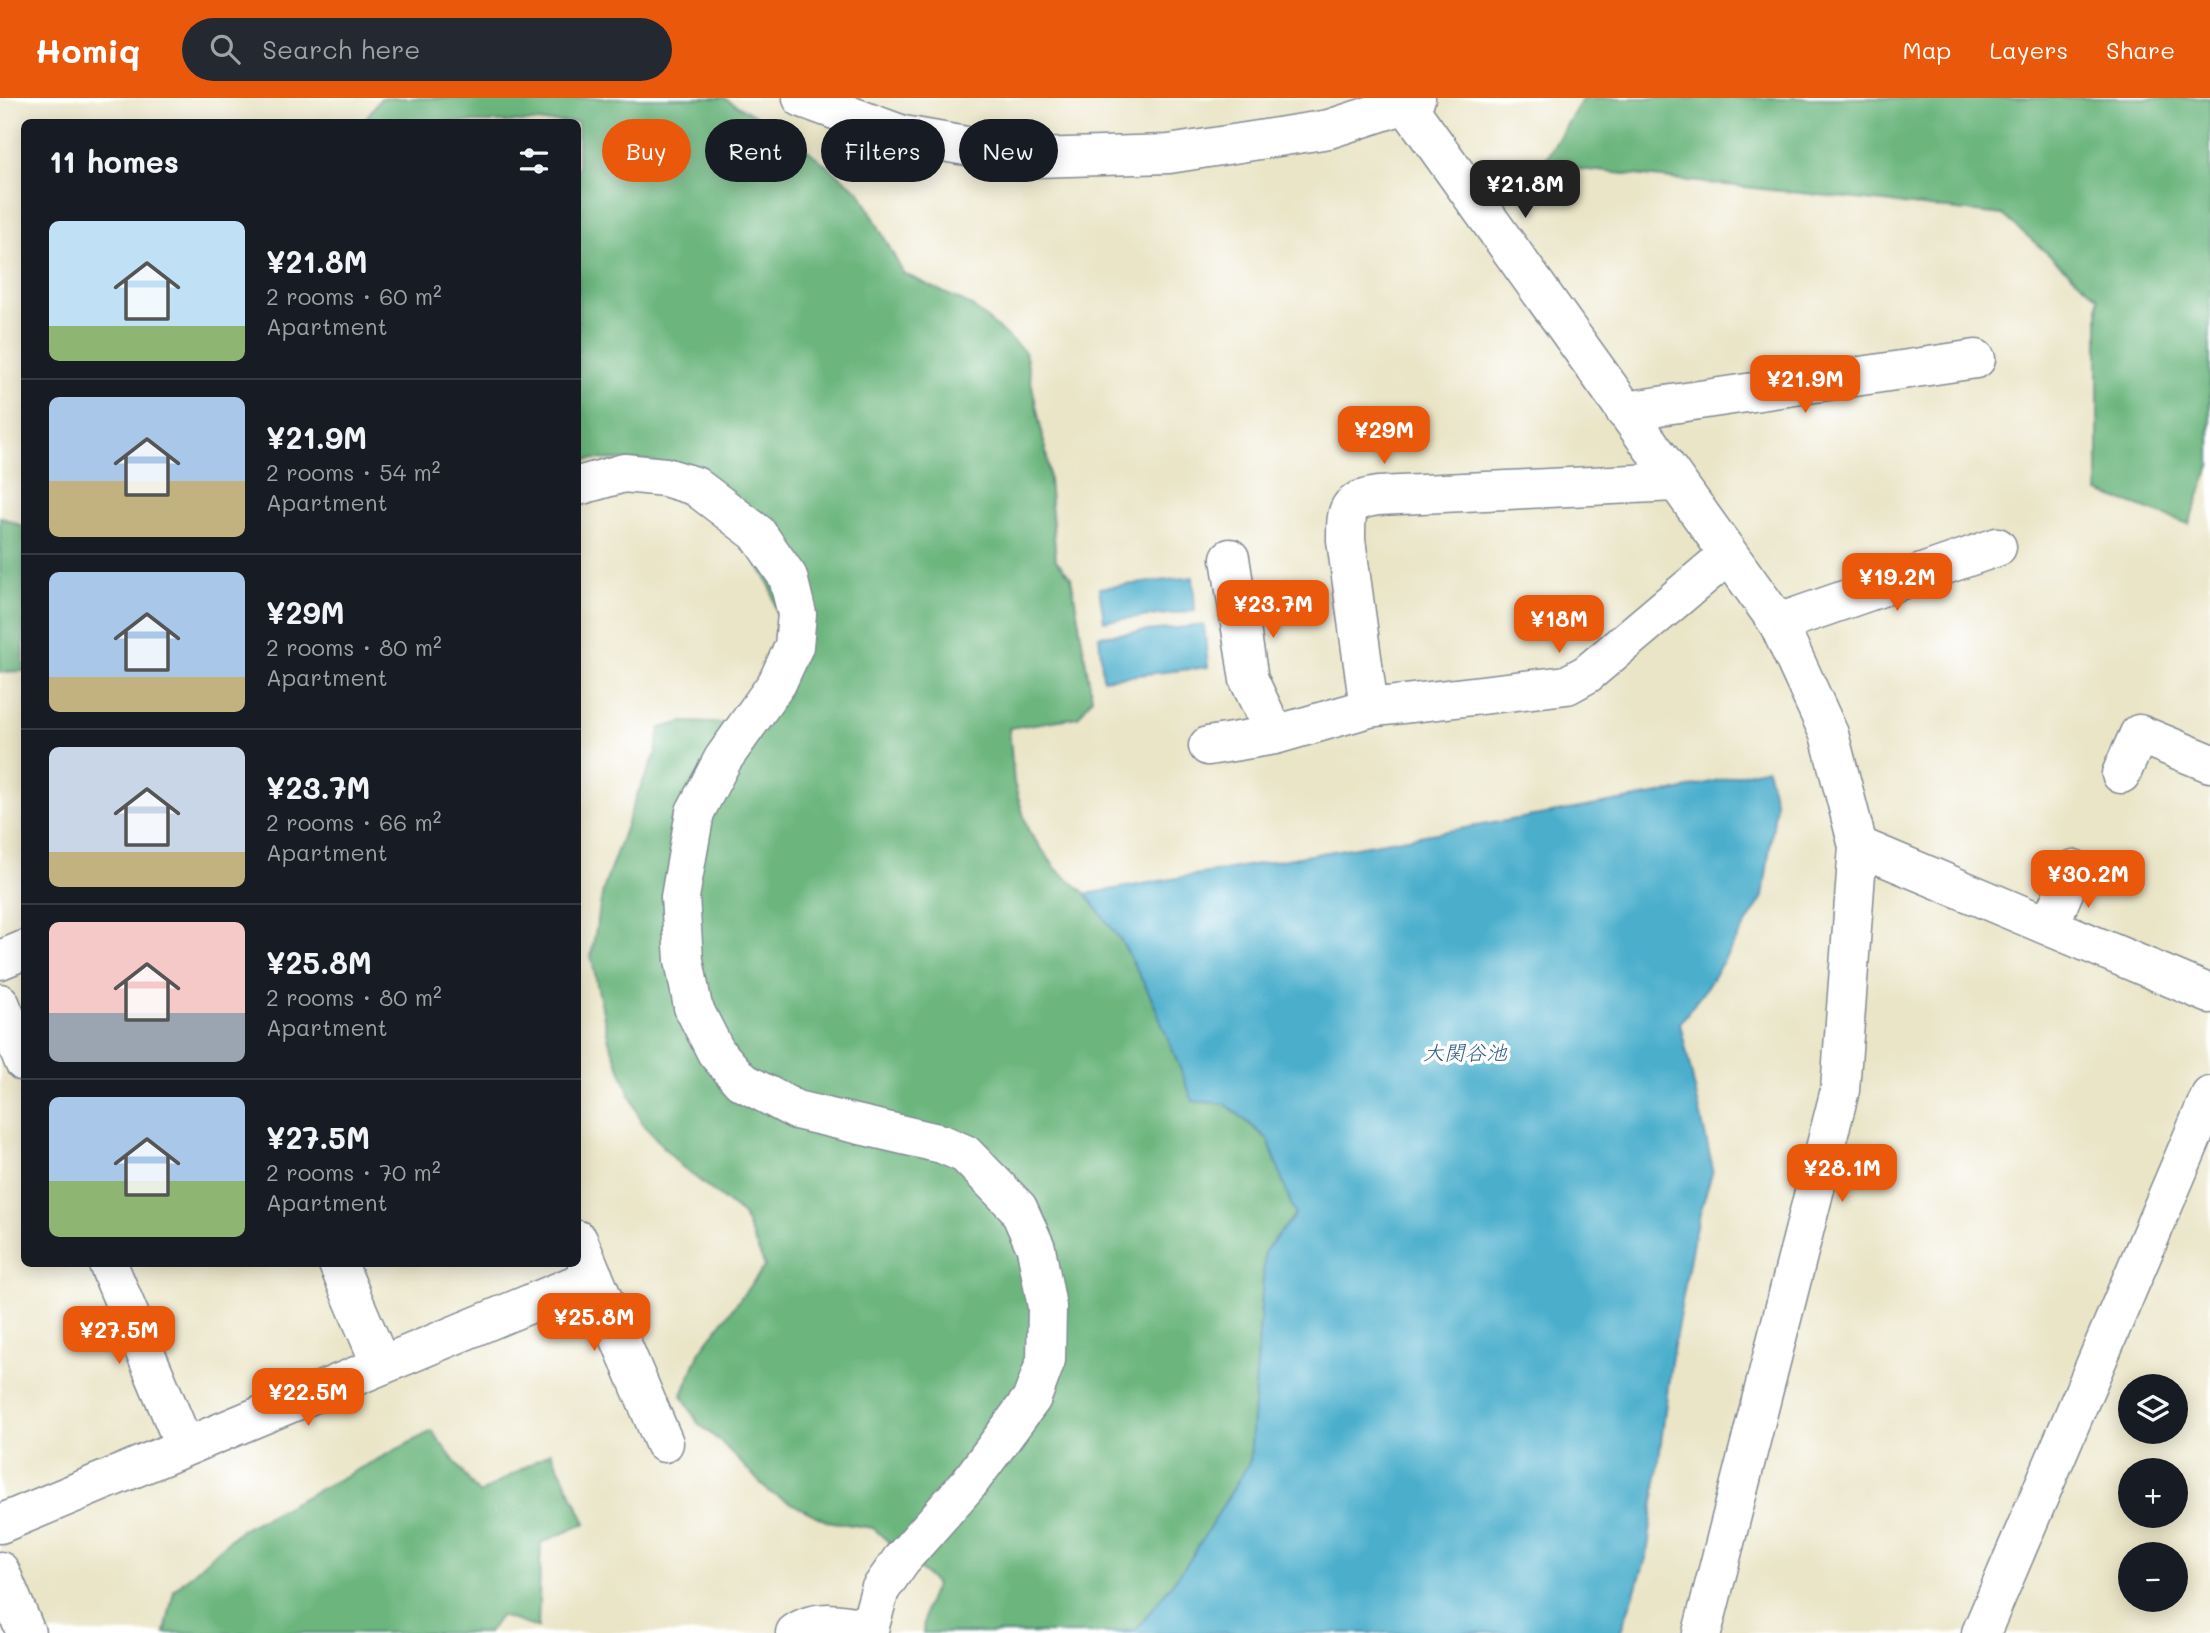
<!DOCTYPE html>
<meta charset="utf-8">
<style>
body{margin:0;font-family:Mali,"Klee One",sans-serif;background:#242831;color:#f1f3f6;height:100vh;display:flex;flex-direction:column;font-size:26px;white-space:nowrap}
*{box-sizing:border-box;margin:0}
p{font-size:23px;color:#9ea1a6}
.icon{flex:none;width:38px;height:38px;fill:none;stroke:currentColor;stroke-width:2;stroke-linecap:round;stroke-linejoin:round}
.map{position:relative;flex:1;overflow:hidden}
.sheet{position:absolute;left:21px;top:21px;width:560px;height:1148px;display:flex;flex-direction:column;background:#171b24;border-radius:10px;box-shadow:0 4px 18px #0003}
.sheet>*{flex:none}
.banner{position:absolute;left:602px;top:21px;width:665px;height:63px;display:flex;gap:14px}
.tools{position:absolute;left:2118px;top:1276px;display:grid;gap:14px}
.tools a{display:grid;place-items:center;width:70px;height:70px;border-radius:50%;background:#171b24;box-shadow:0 4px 18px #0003;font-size:35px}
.price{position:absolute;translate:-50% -60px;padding:0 16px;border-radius:14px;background:#ea580c;color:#fff;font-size:23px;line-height:46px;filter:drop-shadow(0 2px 4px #0008)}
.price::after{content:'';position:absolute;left:50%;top:42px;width:21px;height:16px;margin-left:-10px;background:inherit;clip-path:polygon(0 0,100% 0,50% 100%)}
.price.on{background:#222;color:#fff}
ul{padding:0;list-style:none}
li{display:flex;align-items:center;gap:21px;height:175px;padding:0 28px}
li+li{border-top:2px solid #363941}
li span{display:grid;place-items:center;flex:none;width:196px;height:140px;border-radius:10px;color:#555}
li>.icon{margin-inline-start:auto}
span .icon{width:84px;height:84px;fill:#fffc;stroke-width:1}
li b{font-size:30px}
h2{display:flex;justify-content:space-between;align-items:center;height:84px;padding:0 28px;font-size:30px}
.tag{padding:0 24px;border-radius:32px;background:#171b24;box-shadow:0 4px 18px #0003;font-size:24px;line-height:63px}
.tag.on{background:#ea580c;color:#fff}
header{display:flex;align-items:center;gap:42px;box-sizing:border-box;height:98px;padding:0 35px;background:#ea580c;color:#fff}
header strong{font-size:33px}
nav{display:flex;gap:38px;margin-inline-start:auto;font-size:24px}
.search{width:490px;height:63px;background:#242831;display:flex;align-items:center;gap:18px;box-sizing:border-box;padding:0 24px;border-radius:38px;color:#9ea1a6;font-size:26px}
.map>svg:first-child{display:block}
</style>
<header>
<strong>Homiq</strong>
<div class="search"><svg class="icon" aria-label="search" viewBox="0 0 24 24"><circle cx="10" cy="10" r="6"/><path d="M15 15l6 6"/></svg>Search here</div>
<nav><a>Map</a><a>Layers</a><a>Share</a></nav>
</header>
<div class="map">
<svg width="2210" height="1535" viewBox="0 0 2210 1535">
<rect width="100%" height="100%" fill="#fff"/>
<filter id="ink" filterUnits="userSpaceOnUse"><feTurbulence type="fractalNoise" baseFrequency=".0143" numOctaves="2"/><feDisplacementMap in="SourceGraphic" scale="14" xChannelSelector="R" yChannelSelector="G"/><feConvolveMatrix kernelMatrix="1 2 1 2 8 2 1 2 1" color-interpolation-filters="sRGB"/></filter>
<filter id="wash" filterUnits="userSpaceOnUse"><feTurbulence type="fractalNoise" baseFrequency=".00686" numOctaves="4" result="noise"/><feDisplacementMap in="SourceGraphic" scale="28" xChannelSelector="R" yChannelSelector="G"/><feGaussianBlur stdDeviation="1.57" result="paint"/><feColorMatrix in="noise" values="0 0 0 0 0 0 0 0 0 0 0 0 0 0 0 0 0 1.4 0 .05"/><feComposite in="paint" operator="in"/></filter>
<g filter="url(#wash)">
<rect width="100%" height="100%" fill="#eae5c7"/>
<!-- forest -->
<path fill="#6cb67e" stroke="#44726e" stroke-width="2" d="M381 0H724L790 38 860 94 903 175 972 208 1025 254 1047 359 1056 462 1071 479 1092 600 1078 619 1009 630 1014 685 1028 732 1057 772 1086 796 1122 844 1152 901 1226 1006 1268 1042 1295 1117 1265 1153 1250 1363 1190 1462 1137 1531 1111 1535H923L925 1512 936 1486 873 1430 826 1423 769 1394 723 1346 698 1325 682 1297 700 1253 765 1168 743 1117 680 1067 641 1024 609 943 591 858 603 792 637 697 656 656 660 630 684 624 745 626 780 529 771 490 745 442 654 363 589 361 578 365V24H363Z
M1583 0H2210V368L2189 426 2098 394V199L2003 117 1542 67Z
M0 419 24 429V573L0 574Z
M432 1333 479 1396 551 1354 586 1425 541 1445 538 1530 500 1518 488 1535H165L174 1492 239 1433Z"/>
<!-- water -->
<path fill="#4cafcc" stroke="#346f95" stroke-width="2" d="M1193 479 1195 513 1104 523 1099 490Z
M1204 527 1208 569 1103 581 1099 538Z
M1767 670 1776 706 1763 799 1707 889 1680 925 1713 1072 1695 1132 1671 1264 1647 1459 1620 1535H1111L1137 1531 1190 1462 1250 1363 1265 1153 1295 1117 1268 1041 1226 1006 1193 1003 1152 901 1122 844 1086 796 1671 694Z"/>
</g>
<g filter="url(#ink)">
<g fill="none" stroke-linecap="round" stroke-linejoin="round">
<!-- minor casing -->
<g stroke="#828a92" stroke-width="41">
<path id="minor" d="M1625 313 1976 261
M578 388 624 375 665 379 695 388 757 435 788 479 797 516 794 548 777 585 723 661 695 714 680 799 684 862 693 909 716 954 741 983 796 1012 942 1046 965 1056 1018 1110 1036 1150 1047 1209 1046 1262 1032 1300 969 1385 901 1462 880 1492 868 1535
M1230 460 1249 582 1275 637
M1778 525 1997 449
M1369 610 1346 442C1346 411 1346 403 1378 398L1676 384
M1208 648 1275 637 1369 610 1567 587 1587 576 1728 457
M2121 676 2139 636 2210 665
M1858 748 2210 896
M2049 828 2074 771
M0 862 24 852
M0 905 24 964
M578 1142 664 1345
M108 1166 185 1349
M338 1166 381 1267
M0 1426 594 1179
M0 1473 26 1535
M795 1535C817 1520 844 1525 868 1531
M1981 1535 2210 998"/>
</g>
<!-- tertiary casing -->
<g stroke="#828a92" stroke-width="41">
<path id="tertiary" d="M802 0 903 37 1035 60 1169 56 1329 31 1406 6 1416 0
M1406 6 1778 525 1829 636 1858 748 1840 992 1702 1535"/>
</g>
<!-- minor -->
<use href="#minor" stroke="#fff" stroke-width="38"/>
<!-- tertiary -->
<use href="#tertiary" stroke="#fff" stroke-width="38"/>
</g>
</g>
<g text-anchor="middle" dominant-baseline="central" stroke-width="7" stroke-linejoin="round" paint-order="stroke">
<!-- water labels -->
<g font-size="21" font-style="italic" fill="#2c5c84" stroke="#fff">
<text x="1465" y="953">大関谷池</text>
</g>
</g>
</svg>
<div class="tools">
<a><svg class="icon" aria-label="layers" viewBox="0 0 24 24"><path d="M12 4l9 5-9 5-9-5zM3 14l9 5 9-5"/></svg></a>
<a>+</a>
<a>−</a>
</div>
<b class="price on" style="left:1525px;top:122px">¥21.8M</b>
<b class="price" style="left:1805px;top:317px">¥21.9M</b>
<b class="price" style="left:1384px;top:368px">¥29M</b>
<b class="price" style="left:1897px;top:515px">¥19.2M</b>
<b class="price" style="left:1273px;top:542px">¥23.7M</b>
<b class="price" style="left:1559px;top:557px">¥18M</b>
<b class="price" style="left:2088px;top:812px">¥30.2M</b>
<b class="price" style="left:1842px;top:1106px">¥28.1M</b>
<b class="price" style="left:594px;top:1255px">¥25.8M</b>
<b class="price" style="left:119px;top:1268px">¥27.5M</b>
<b class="price" style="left:308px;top:1330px">¥22.5M</b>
<div class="banner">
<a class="tag on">Buy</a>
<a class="tag">Rent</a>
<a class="tag">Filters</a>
<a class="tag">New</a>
</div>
<section class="sheet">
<h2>11 homes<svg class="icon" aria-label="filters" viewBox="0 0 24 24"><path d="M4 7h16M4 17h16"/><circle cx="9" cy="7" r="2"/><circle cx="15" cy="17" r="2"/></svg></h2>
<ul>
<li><span style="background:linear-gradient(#bfe0f5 75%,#8fb573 0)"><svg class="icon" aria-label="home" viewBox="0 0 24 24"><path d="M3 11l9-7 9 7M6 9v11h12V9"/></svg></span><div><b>¥21.8M</b><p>2 rooms · 60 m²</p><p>Apartment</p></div></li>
<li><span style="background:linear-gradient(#a9c7e8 60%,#c2b280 0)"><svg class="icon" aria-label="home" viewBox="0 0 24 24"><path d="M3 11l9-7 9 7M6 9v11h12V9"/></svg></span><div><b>¥21.9M</b><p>2 rooms · 54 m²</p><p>Apartment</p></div></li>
<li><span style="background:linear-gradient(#a9c7e8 75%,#c2b280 0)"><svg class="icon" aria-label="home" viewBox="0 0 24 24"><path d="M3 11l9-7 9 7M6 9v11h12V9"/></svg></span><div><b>¥29M</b><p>2 rooms · 80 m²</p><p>Apartment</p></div></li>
<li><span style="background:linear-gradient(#c9d6e8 75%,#c2b280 0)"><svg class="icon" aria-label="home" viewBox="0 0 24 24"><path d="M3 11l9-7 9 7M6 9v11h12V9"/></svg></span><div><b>¥23.7M</b><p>2 rooms · 66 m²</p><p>Apartment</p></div></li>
<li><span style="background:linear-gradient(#f6c9c9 65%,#9aa5b1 0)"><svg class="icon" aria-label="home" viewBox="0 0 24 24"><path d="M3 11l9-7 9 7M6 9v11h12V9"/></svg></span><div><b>¥25.8M</b><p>2 rooms · 80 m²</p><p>Apartment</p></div></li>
<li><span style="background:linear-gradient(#a9c7e8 60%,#8fb573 0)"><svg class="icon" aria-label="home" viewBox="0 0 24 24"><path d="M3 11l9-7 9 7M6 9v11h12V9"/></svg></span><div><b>¥27.5M</b><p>2 rooms · 70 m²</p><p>Apartment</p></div></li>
</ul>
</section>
</div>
